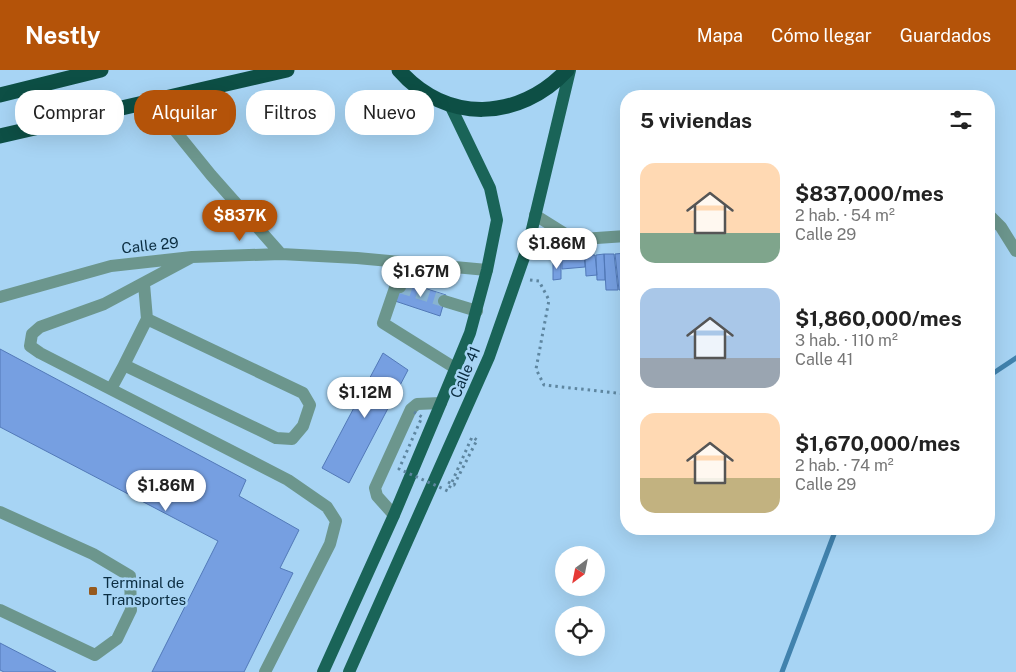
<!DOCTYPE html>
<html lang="es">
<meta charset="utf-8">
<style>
body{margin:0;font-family:"Public Sans",sans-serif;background:#f6f6f6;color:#222;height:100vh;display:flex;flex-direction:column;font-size:19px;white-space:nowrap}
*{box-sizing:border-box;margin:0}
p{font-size:16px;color:#767676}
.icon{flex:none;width:28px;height:28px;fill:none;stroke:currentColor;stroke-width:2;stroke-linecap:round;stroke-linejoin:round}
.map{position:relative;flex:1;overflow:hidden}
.panel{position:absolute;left:620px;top:20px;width:375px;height:445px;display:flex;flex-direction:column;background:#fff;border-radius:20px;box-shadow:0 5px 20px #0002}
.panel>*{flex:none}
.top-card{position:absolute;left:15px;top:20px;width:475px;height:45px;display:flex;gap:10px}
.needle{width:32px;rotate:212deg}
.fabs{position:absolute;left:555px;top:476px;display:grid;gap:10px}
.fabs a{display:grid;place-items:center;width:50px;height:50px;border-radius:50%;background:#fff;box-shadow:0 5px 20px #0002;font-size:25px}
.price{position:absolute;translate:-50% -42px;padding:0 11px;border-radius:18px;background:#fff;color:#222;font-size:16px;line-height:32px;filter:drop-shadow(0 1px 2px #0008)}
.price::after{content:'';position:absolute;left:50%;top:30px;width:15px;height:11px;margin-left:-8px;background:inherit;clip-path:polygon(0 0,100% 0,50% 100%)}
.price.on{background:#b45309;color:#fff}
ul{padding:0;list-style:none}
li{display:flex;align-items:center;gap:15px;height:125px;padding:0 20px}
li span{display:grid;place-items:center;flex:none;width:140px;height:100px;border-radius:15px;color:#555}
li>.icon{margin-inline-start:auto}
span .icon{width:60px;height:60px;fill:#fffc;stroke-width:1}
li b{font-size:21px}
h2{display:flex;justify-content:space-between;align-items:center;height:60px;padding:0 20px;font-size:21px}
.tag{padding:0 18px;border-radius:20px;background:#fff;box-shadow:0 5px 20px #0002;font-size:18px;line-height:45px}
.tag.on{background:#b45309;color:#fff}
header{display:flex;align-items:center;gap:30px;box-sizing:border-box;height:70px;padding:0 25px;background:#b45309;color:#fff}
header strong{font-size:24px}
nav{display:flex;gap:28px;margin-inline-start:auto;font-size:18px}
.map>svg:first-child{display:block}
</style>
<header>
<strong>Nestly</strong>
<nav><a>Mapa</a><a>Cómo llegar</a><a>Guardados</a></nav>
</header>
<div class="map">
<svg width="1016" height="602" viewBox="0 0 1016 602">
<rect width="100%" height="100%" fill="#a7d4f4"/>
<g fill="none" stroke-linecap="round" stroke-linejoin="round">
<!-- stream -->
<path stroke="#4182ad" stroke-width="5" d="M989 306 1016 288
M782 602 836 459"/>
</g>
<!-- building -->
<path fill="#769fe1" stroke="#5279b8" d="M626 183V219L619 220 615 184Z
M604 184 605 210H597L596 185Z
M604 184H614L618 220H606Z
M584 185 585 197 562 199V187Z
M585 185H595L597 205 586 206Z
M553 190H561V209L553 210Z
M402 211 446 225 440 246 395 231Z
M0 279 246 410 239 426 299 460 280 498 293 503 244 602H152L218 471 0 357Z
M383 283 408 300 349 413 322 398Z
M0 573 56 602H4L0 600Z"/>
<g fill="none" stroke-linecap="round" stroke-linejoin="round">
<!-- minor-tunnel -->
<path stroke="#88b3d0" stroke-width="12" stroke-dasharray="12 6" stroke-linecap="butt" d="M400 217 444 231"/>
<!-- path -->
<path stroke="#5e86a0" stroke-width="3" stroke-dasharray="2.5 4" stroke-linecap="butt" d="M530 210 539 211 549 230 536 299 544 315 626 324
M448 412 454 415 477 370"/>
<!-- minor -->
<path stroke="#6c968d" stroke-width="12" d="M151 31 211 105 281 184
M535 145 567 165 582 169 626 166
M989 145 1001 157 1016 181
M192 187 104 234 40 257 32 264 30 276 40 283 288 410 327 437 336 451 330 474 265 602
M396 215 401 192
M400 217 396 215 383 253 455 298
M0 227 111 196 192 187 281 184 357 188 487 200
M444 231 477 241
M124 295 147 249 144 214
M111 319 124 295 276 368 292 369 303 356 310 335 303 323 147 249
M0 442 93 484 130 506 131 540 117 569 95 585 0 540
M394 445 377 426 375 418 411 339 417 334 441 333"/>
<!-- major -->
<path stroke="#1a6458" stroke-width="12" d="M323 602 394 445 441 333 470 263 487 200 497 150 490 118 450 35
M349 602 489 287 528 176 570 0"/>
<!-- highway -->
<path stroke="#0d4f45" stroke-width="15" d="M399 0C446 54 519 51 567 0
M0 25 101 0
M0 66 287 0"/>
<!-- path-bridge -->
<path stroke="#5e86a0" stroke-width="3" stroke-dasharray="2.5 4" stroke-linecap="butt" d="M414 342 422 347 399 399 448 421 472 367 477 370"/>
</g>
<!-- markers -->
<rect fill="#96591d" stroke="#a7d4f4" stroke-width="2" x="88" y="516" width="10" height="10" rx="2.5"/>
<g text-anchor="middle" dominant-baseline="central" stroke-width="5" stroke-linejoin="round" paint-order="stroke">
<!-- street labels -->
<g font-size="15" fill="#0b2d41" stroke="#a7d4f4">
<text transform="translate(150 175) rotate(-6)">Calle 29</text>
<text transform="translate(465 302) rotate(-67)">Calle 41</text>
</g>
<!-- poi labels -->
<g font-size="15" fill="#0b2d41" stroke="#a7d4f4" text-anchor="start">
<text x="103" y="512">Terminal de<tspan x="103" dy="17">Transportes</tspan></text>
</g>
</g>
</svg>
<div class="fabs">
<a><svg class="needle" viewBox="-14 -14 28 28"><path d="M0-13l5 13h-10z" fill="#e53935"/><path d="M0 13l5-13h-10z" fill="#767676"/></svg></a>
<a><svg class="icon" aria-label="locate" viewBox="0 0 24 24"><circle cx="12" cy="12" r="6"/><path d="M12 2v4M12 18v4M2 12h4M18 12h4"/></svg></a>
</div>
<b class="price on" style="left:240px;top:172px">$837K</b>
<b class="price" style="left:557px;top:200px">$1.86M</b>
<b class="price" style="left:421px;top:228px">$1.67M</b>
<b class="price" style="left:365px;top:349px">$1.12M</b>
<b class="price" style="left:166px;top:442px">$1.86M</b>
<div class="top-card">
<a class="tag">Comprar</a>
<a class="tag on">Alquilar</a>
<a class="tag">Filtros</a>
<a class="tag">Nuevo</a>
</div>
<section class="panel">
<h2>5 viviendas<svg class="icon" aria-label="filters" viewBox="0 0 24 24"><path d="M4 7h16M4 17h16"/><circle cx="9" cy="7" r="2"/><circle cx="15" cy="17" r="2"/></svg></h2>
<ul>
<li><span style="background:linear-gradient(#ffd9b3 70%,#7fa58c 0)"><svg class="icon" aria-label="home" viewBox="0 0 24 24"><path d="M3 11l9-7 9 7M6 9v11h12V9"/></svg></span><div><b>$837,000/mes</b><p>2 hab. · 54 m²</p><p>Calle 29</p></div></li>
<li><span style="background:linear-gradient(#a9c7e8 70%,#9aa5b1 0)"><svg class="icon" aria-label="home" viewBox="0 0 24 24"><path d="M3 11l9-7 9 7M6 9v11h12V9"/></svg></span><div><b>$1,860,000/mes</b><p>3 hab. · 110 m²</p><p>Calle 41</p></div></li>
<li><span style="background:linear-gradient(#ffd9b3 65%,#c2b280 0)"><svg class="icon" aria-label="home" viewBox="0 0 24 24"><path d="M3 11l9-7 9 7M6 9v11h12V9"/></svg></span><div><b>$1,670,000/mes</b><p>2 hab. · 74 m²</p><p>Calle 29</p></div></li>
</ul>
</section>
</div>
